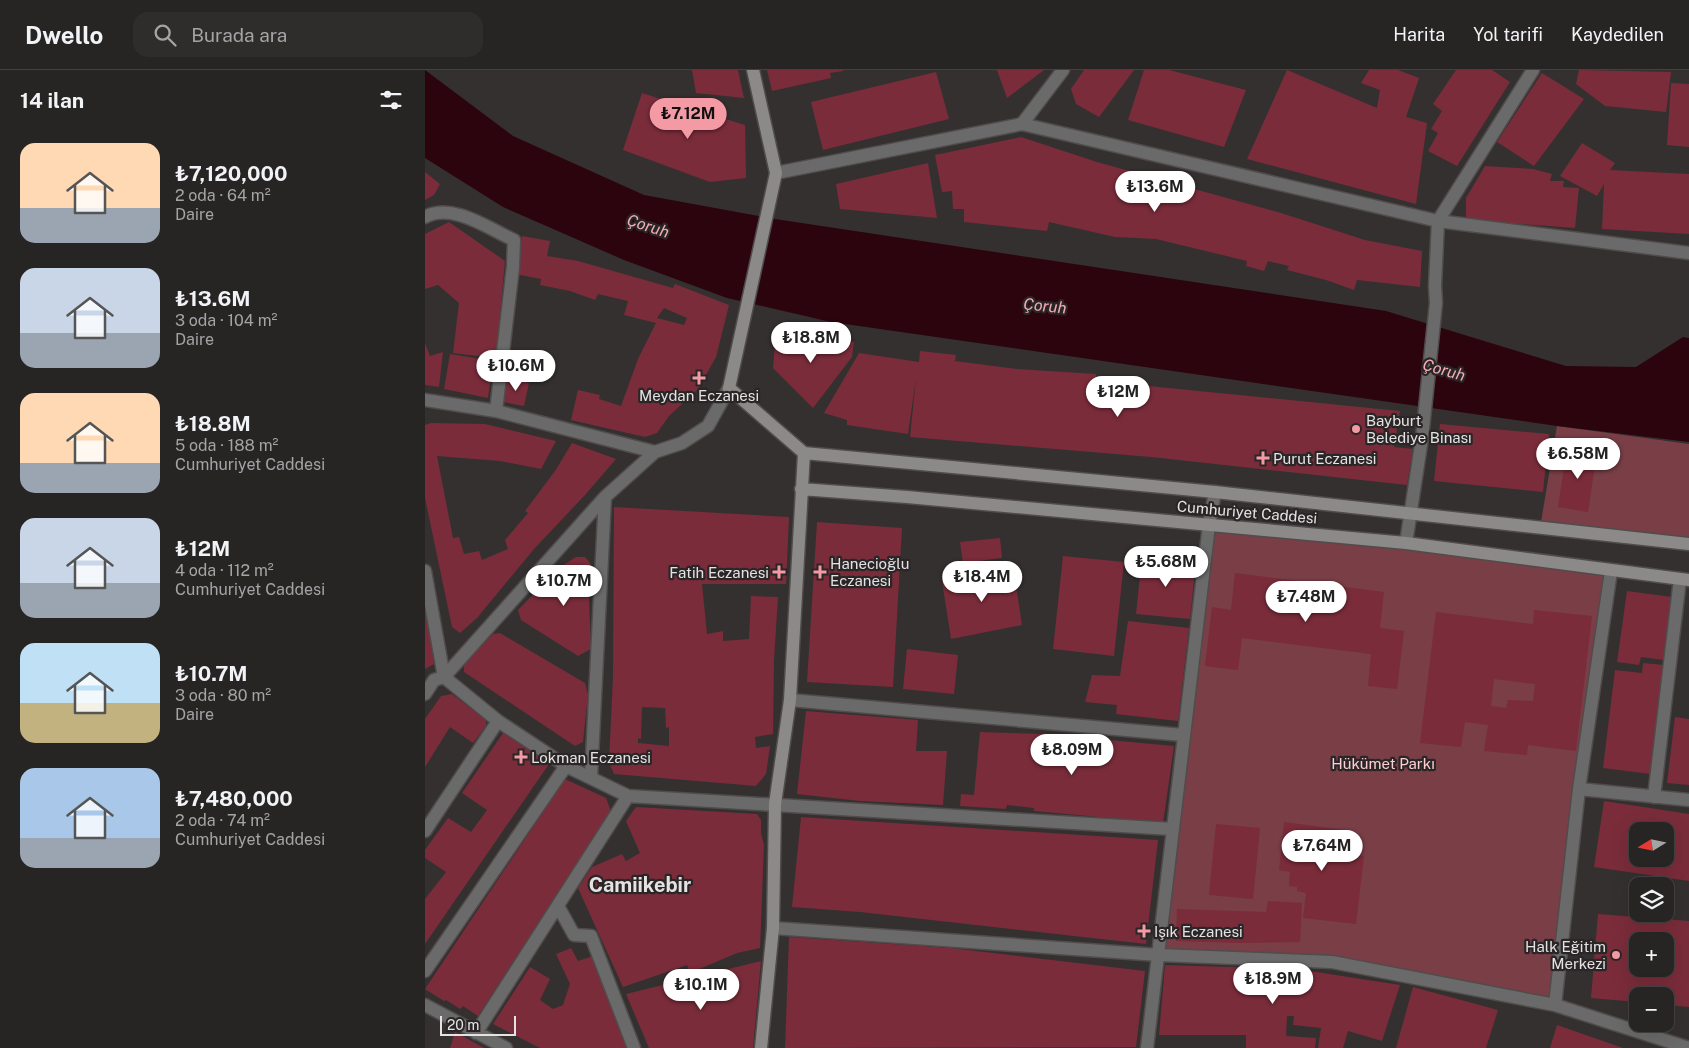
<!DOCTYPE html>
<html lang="tr">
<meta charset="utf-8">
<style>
body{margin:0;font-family:"Public Sans",sans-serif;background:#2f2c2c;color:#f1f3f6;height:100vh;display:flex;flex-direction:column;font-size:19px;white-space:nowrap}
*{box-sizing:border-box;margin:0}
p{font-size:16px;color:#a4a4a6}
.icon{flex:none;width:28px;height:28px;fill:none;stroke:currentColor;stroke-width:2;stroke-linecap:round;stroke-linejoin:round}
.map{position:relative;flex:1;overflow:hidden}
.side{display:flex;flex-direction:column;background:#272424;width:425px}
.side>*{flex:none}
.needle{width:32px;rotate:260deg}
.buttons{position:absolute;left:1204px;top:752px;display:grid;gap:10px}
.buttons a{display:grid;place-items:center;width:45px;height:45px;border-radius:10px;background:#272424;box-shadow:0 5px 20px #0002,0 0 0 1px #434141;font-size:25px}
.scale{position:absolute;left:15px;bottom:12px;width:76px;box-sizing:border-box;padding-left:5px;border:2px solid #e4e2e2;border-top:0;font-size:14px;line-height:18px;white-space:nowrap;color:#e4e2e2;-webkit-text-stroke:4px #2a2627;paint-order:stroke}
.price{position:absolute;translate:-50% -42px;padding:0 11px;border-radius:18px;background:#fff;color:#222;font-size:16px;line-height:32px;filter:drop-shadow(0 1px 2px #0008)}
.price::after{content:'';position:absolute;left:50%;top:30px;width:15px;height:11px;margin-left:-8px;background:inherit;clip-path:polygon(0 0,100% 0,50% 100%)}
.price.on{background:#f49aa4;color:#111}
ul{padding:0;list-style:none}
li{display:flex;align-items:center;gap:15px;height:125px;padding:0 20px}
li span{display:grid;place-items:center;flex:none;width:140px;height:100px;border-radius:15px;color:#555}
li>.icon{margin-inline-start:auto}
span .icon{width:60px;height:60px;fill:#fffc;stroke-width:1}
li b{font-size:21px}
h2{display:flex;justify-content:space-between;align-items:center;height:60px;padding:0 20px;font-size:21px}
header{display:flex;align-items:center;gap:30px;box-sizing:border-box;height:70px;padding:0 25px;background:#272424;border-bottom:1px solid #434141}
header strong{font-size:24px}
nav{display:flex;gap:28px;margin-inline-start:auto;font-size:18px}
.search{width:350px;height:45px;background:#2f2c2c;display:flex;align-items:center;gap:12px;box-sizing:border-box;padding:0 18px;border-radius:15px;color:#a4a4a6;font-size:19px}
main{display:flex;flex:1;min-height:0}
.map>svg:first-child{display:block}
</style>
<header>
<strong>Dwello</strong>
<div class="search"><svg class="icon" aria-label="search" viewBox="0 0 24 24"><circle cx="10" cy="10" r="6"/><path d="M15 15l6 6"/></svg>Burada ara</div>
<nav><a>Harita</a><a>Yol tarifi</a><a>Kaydedilen</a></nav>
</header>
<main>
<section class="side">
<h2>14 ilan<svg class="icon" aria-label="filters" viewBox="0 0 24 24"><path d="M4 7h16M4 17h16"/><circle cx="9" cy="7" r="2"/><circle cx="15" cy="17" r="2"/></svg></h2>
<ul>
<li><span style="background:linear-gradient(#ffd9b3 65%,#9aa5b1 0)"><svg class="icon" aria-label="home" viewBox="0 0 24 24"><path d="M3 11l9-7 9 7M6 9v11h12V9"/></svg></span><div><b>₺7,120,000</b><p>2 oda · 64 m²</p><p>Daire</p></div></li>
<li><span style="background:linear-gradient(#c9d6e8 65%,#9aa5b1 0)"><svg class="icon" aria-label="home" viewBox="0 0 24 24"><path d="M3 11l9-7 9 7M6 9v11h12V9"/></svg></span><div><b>₺13.6M</b><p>3 oda · 104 m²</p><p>Daire</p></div></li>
<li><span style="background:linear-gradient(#ffd9b3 70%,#9aa5b1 0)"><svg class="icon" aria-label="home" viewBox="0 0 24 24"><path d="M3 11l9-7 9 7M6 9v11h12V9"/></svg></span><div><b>₺18.8M</b><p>5 oda · 188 m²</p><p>Cumhuriyet Caddesi</p></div></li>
<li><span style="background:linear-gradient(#c9d6e8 65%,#9aa5b1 0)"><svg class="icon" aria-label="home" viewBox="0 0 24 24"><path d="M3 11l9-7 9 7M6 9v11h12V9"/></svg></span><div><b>₺12M</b><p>4 oda · 112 m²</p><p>Cumhuriyet Caddesi</p></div></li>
<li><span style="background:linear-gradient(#bfe0f5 60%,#c2b280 0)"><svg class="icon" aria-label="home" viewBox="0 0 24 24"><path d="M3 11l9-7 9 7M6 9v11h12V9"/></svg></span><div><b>₺10.7M</b><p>3 oda · 80 m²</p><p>Daire</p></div></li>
<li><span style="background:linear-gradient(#a9c7e8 70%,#9aa5b1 0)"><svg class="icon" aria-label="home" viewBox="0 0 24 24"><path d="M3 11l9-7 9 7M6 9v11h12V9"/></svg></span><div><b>₺7,480,000</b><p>2 oda · 74 m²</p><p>Cumhuriyet Caddesi</p></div></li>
</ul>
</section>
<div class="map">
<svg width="1264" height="978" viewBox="0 0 1264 978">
<rect width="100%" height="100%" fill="#343030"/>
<!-- green -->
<path fill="#793e46" d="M1132 356 1264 374V473L1115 458Z
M784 455 1186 501 1130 935 907 892 734 885Z"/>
<!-- water -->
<path fill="#2c040d" d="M0 0 88 66 219 125 350 149 961 241 1141 296 1211 297 1258 267 1264 268V372L1132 356 406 252 302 228 199 190 78 137 0 88Z"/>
<!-- building -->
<path fill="#7a2c3a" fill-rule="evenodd" d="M267 0H313L319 28 271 23Z
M342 0H418V1L405 3 406 8 347 21Z
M572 0H619L582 28Z
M659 0H709L674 47 651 34 646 19Z
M719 0H744L821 20 799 77 703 50Z
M862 0 952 38 955 20 936 13 944 0H973L994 8 981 47 1002 53 991 134 822 89Z
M1031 0H1067L1085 12 1032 96 1003 81 1013 63 1006 59 1017 41 1008 34Z
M1154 0 1246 2 1241 42 1180 36 1151 14Z
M511 2 524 49 398 80 386 32Z
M1117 3 1159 29 1109 96 1072 72Z
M1246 13 1264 14V77L1242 75Z
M217 23 320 55 321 108 285 112 198 80Z
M596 67 672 92 856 143 940 170 997 181 995 217 932 210 929 220 901 210 862 200 864 196 843 191 839 201 821 196 822 191 731 169 690 167 624 152 622 161 539 152V139H528L527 121 517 122 510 85Z
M1157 73 1190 93 1185 100 1264 104V164L1177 159 1179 114 1172 126 1135 106Z
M503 93 512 148 415 139 411 114Z
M1060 96 1108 99 1127 104 1125 111H1139L1138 117 1154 118 1150 158 1041 150V128Z
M0 102 15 114 9 125 0 130Z
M24 152 80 191 71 288 28 283 34 233 13 215 0 219V164Z
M97 166 125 171 122 186 153 191 248 218 250 214 304 235 291 287 273 319 244 346 232 363 220 367 146 350 153 320 175 325 174 329 196 336 213 289 231 253 199 245 203 231 173 224 170 230 145 221 115 215 116 209 90 204ZM239 238 262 248 259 255 232 248Z
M351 264 429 272 427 287 388 338 348 298Z
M0 273 5 286 18 282 14 317 0 315Z
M495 281 531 285 530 291 592 299 671 304V309L733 317 975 341 969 377 988 379 982 415 726 387 485 367 491 308 483 364 422 355V350L399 343 434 283 494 292Z
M25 284 68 291 63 328 19 319Z
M83 308 104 313 99 336 78 332Z
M6 353 60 354 131 371 116 399 75 391 12 386 28 468 34 467 39 484 54 481 57 490 83 479 80 470 103 443 100 441 130 401 147 373 191 389 160 425 109 479 52 548 35 563 27 557 0 428V355Z
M1015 354 1124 364 1118 422 1009 411Z
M1142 378 1172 382 1163 442 1133 437Z
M189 437 364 447 361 514H277L282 564 298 561V571L324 569 326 526 353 527 349 590 348 664 330 667 331 678 345 676 341 704 331 716 189 704 184 693 188 606ZM217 637 240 638 241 658 244 657V676L213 673V668L216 669Z
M392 452 477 458 468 617 382 612Z
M575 468 577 488 538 493 535 472Z
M638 486 699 492 689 586 628 579Z
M717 486 771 491 765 549 711 544Z
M151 487H160L165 493 168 503 164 528 166 579 153 586 96 550 93 540 134 498Z
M588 496 597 555 526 569 517 511Z
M810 503 959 522 955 558 979 561 972 619 943 616 946 584 817 568 813 600 780 596 787 537 806 540Z
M1202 521 1247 527 1239 590 1216 587 1214 595 1192 592Z
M0 537 9 594 0 599Z
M1109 540 1167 546 1151 681 1103 675 1102 685 1059 681 1063 655 1040 652 1036 677 995 673 1011 542 1108 554ZM1069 609 1110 614 1108 631 1083 630 1081 638 1066 636Z
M703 551 764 558 753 651 691 644 692 635 660 632 667 605 695 606Z
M75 563 160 613 163 625 158 672 150 676 39 602V594L68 564Z
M482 579 533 585 529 624 478 619Z
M1218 593 1239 595 1226 704 1178 698 1190 600 1217 603Z
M27 624 61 650V656L48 673 25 657 0 697V649L16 626Z
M381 641 493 650 491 681H522L518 735 435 731 372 724Z
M1250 647 1264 649V715L1242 713Z
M555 662 617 664 749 676 738 753 609 741V738L582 735 581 739 535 736 536 724 549 725Z
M78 663 124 694 0 874V829L21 802 0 788V780L23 748 46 762 62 740 37 723Z
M140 709 181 728 187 744 141 810 53 946 38 936 35 939 21 930 19 931 0 919Z
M1179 731 1264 744V811L1169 797ZM1212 761H1240V789H1212Z
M211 737 332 744 336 750V763L339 775 335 878 312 883 265 903 262 895 198 917 153 818 167 797 197 784 201 791 215 783 201 751Z
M376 747 733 770 721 874 435 842 367 837Z
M859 752 919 760 916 783 939 786 931 854 878 848 881 823 872 821V817L864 816 865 802 854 800Z
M791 754 835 758 828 829 784 825Z
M843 831 877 833 875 872 814 873 751 871 752 839 841 842Z
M1173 844 1264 851V937L1240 935V926H1212V932L1166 928ZM1212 871H1240V899H1212Z
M364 867 526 878 720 901 711 977 360 978Z
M146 878 153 891 168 886 203 978H115L68 954 105 897 125 909 115 930 128 939 138 935 145 914 131 884Z
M336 891 328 978H224L201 924Z
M740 895 872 899 975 915 957 971 923 961 918 978H893L896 958 868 955 869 946H862L861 966 891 968 890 978H821V965H734Z
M988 917 1073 940 1061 978H971Z
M1132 955 1198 978H1125Z
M30 962 59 978H25Z"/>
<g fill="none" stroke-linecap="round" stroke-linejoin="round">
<!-- minor casing -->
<g stroke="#504c4c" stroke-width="15">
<path id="minor" d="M597 54 638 0
M0 147C27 132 64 159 89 170L88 197 71 341
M0 330 71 341 230 382
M981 473 997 368 1011 233 1010 216 1013 151 1108 0
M0 501 19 607 73 651 141 696 203 726 747 759
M0 624 9 610 19 607 180 427 230 382 257 373 283 356 304 318
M365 630 758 665
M166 708 180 427
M1154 719 1264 730
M1229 727 1255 509
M0 761 73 651
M133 836 149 865 166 866 209 978
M348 858 734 885 907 892 1130 935 1264 978
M0 901 141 696
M0 935 81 978
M1130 935 1154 719 1186 501
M51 963 203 726
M722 978 784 455 790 422"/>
</g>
<!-- tertiary casing -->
<g stroke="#504c4c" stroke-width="15">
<path id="tertiary" d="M351 103 597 54 1013 151 1264 183"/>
</g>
<!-- secondary casing -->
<g stroke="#504c4c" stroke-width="15">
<path id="secondary" d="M328 0 351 103 304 318 379 383 365 630 350 734 348 858 336 978
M379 383 790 422 1264 474
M376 419 482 427 981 473 1264 510"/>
</g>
<!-- minor -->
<use href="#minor" stroke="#6b6a6a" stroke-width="12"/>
<!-- tertiary -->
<use href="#tertiary" stroke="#6b6a6a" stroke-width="12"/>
<!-- secondary -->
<use href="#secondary" stroke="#8c8989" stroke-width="12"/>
</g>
<!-- markers -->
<g fill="#f49aa4" stroke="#2a2627" stroke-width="2">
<path d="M271.5 300.5h5v5h5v5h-5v5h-5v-5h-5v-5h5z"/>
<circle cx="931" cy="359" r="5"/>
<path d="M835.5 380.5h5v5h5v5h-5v5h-5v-5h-5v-5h5z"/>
<path d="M351.5 494.5h5v5h5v5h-5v5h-5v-5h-5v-5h5z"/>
<path d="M392.5 494.5h5v5h5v5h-5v5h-5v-5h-5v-5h5z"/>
<path d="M93.5 679.5h5v5h5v5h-5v5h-5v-5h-5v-5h5z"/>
<path d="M716.5 853.5h5v5h5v5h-5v5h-5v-5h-5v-5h5z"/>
<circle cx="1191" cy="885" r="5"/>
</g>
<g text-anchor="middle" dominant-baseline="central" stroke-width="4.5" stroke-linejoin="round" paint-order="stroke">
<!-- poi labels -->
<g font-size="15" fill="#e4e2e2" stroke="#2a2627" text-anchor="start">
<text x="274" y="325" text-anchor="middle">Meydan Eczanesi</text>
<text x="941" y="350">Bayburt<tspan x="941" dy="17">Belediye Binası</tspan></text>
<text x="848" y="388">Purut Eczanesi</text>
<text x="405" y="493">Hanecioğlu<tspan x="405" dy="17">Eczanesi</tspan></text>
<text x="344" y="502" text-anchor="end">Fatih Eczanesi</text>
<text x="106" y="687">Lokman Eczanesi</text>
<text x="729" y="861">Işık Eczanesi</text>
<text x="1181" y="876" text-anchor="end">Halk Eğitim<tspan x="1181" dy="17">Merkezi</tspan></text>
</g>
<!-- street labels -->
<g font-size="15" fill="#e4e2e2" stroke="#2a2627">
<text transform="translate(822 442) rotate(5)">Cumhuriyet Caddesi</text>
</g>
<!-- park labels -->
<g font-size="15" fill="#fecdd1" stroke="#2a2627">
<text x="958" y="693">Hükümet Parkı</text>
</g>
<!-- water labels -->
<g font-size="16" font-style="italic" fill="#f4adb4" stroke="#2a2627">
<text transform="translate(223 156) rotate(18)">Çoruh</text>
<text transform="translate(620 236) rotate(6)">Çoruh</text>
<text transform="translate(1019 300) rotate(16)">Çoruh</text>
</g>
<!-- district labels -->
<g font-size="20" font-weight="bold" fill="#e4e2e2" stroke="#2a2627">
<text x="215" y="815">Camiikebir</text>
</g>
</g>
</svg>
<div class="buttons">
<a><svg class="needle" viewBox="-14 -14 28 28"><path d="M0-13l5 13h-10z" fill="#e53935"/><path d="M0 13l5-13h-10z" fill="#a4a4a6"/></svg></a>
<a><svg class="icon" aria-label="layers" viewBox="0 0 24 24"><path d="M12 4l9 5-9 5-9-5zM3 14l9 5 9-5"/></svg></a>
<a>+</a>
<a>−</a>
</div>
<div class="scale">20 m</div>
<b class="price on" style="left:263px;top:70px">₺7.12M</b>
<b class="price" style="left:730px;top:143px">₺13.6M</b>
<b class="price" style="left:386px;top:294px">₺18.8M</b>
<b class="price" style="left:91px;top:322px">₺10.6M</b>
<b class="price" style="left:693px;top:348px">₺12M</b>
<b class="price" style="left:1153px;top:410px">₺6.58M</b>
<b class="price" style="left:741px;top:518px">₺5.68M</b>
<b class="price" style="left:557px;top:533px">₺18.4M</b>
<b class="price" style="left:139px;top:537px">₺10.7M</b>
<b class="price" style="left:881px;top:553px">₺7.48M</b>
<b class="price" style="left:647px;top:706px">₺8.09M</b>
<b class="price" style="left:897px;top:802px">₺7.64M</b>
<b class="price" style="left:848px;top:935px">₺18.9M</b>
<b class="price" style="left:276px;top:941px">₺10.1M</b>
</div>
</main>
